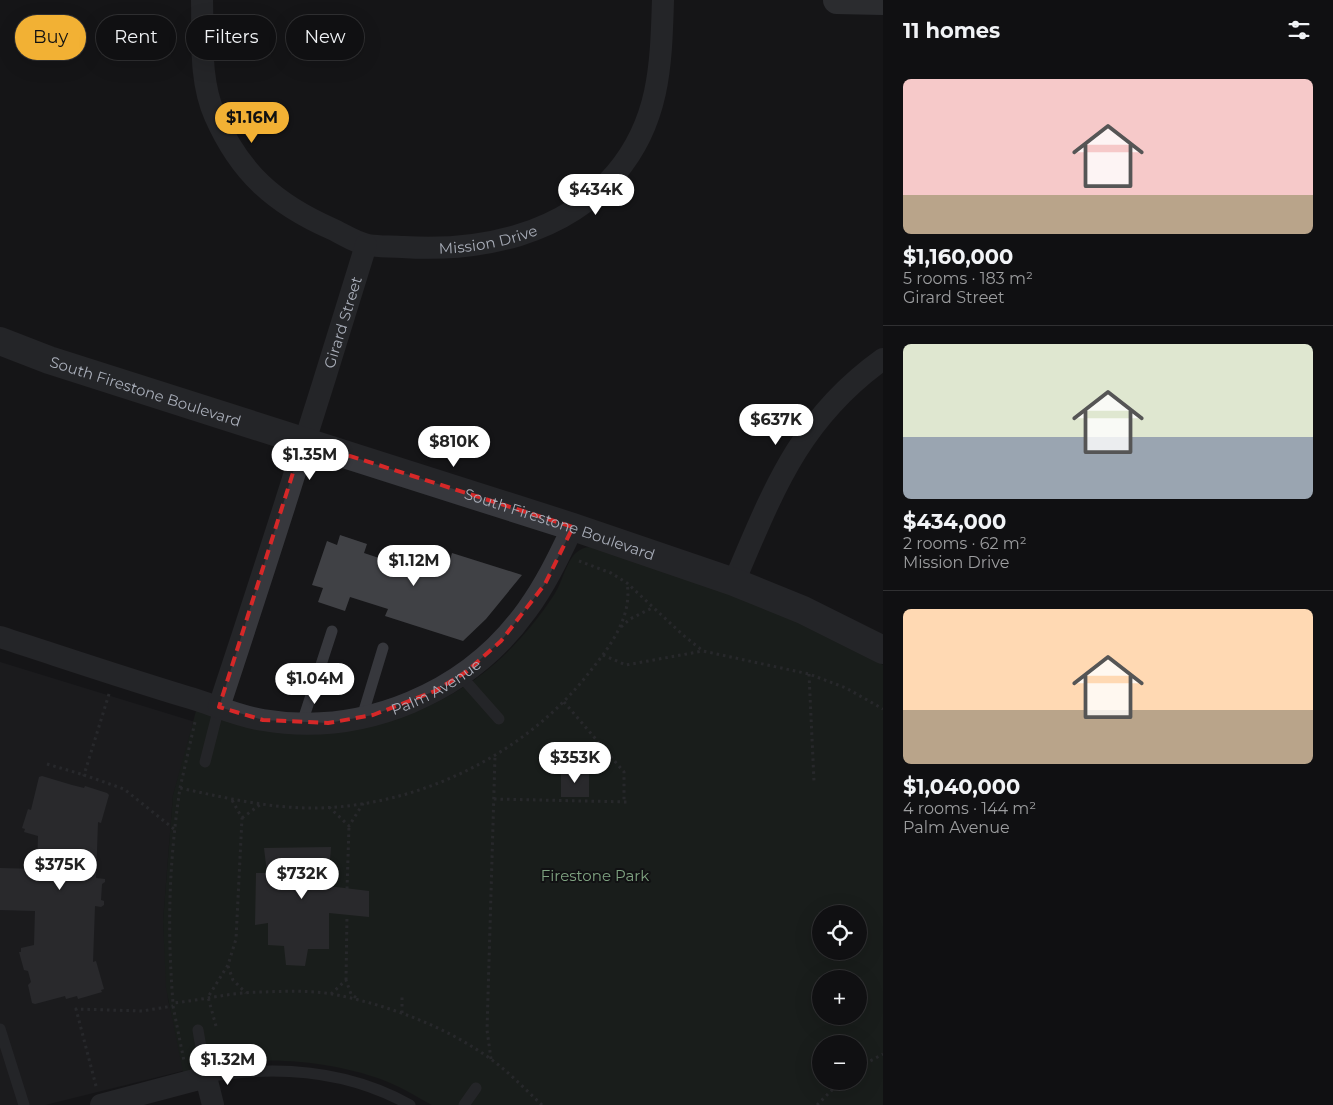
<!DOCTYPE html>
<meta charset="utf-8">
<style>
body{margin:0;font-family:Montserrat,sans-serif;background:#1e1e20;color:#f1f3f6;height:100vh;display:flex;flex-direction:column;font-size:19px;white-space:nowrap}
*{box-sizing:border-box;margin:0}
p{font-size:16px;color:#9c9d9f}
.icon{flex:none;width:28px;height:28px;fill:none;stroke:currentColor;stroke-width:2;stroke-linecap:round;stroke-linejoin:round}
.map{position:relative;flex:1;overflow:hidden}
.drawer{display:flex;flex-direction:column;background:#101012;width:450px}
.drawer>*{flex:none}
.top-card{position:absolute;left:15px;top:15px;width:475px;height:45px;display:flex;gap:10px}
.fabs{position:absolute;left:812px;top:905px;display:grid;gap:10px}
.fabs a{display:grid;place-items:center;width:55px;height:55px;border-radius:50%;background:#101012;box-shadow:0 5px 20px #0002,0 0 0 1px #303032;font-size:25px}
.price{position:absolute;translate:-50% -42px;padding:0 11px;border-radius:18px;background:#fff;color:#222;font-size:16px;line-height:32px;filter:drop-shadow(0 1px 2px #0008)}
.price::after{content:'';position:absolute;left:50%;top:30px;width:15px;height:11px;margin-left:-8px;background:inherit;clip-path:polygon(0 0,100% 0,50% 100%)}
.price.selected{background:#f2b134;color:#111}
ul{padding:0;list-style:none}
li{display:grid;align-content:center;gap:10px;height:265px;padding:0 20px}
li+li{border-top:1px solid #303032}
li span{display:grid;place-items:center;height:155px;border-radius:8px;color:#555}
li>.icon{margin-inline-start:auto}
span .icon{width:90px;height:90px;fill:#fffc;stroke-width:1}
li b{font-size:21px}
h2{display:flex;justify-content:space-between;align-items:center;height:60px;padding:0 20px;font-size:21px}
.chip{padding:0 18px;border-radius:22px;background:#101012;box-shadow:0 5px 20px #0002,0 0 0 1px #303032;font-size:18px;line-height:45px}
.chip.selected{background:#f2b134;color:#111}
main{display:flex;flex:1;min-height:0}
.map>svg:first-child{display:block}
</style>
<main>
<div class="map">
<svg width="883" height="1105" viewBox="0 0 883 1105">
<rect width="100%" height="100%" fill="#161618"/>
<!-- built -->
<path fill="#222225" d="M0 662 195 722 173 795 163 921 168 1000 186 1070 45 1105H0Z"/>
<!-- green -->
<path fill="#1e261f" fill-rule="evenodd" d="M590 547C651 566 712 585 770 610 809 626 846 645 883 665V1105H432C417 1097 403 1088 388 1082 345 1064 274 1055 228 1064 213 1067 198 1073 184 1077L166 988 163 921 173 795 196 711 381 723C456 703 511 660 554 595 565 579 567 548 590 547ZM821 914H859V951H821ZM821 979H859V1016H821ZM821 1044H859V1081H821Z"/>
<!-- building -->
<path fill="#404145" d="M340 535 367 544 364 553 403 566 408 549 449 563 452 553 522 575 486 619 463 641 385 616 388 609 350 597 345 611 318 602 323 588 312 585 327 541 337 545Z
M561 770H589V797H561Z
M42 776 72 785 84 788 85 786 107 793 109 795 101 823 98 822 96 878 105 879V882L102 884 101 900 104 901V905L101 907 95 906 93 962 96 961 104 989 101 990 102 992 78 999 77 996 66 999 65 996 35 1004 32 1003 28 985 31 982 28 971 24 970 19 952H21V948L34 945 35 911 0 910V868L37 869 38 836 24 832 25 829 22 828 28 809 31 810 39 777Z
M331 847 328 886 369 891V917L329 913V949H308L305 966 286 965 284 946 268 945V923L255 925 256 873H267L264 848Z"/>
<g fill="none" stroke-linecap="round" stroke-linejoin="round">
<!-- path -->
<path stroke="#3d3f44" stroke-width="3" stroke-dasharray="2.5 4" stroke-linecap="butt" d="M579 561 611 573 627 583 683 635 703 651 809 674 846 688 883 709
M621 627 630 619 654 607
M603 655 626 665 703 651
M809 674 814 781
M109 694 84 775 124 789 174 829
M564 702 624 772V802
M47 764 84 775
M180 788 195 722
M494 799 629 802
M329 807 349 826 364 802
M242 818 261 804
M347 889 349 826
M228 966 233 980 246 993
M346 980 347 915
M331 994 346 980 351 994 358 999
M173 1006 184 1061
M402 1013V994
M216 1026 208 997 228 965 236 939 242 818 232 800
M491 1059 487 1030 495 756
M859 1067 883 1054
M96 1086 76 1009 142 1011 173 1006
M542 1105C524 1088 506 1069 485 1055 443 1026 392 1007 342 996 317 990 289 991 263 992 232 992 203 1000 173 1003 167 927 169 863 180 788 226 798 272 809 319 808 421 805 525 754 588 674 608 649 633 618 627 583
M817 1105 841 1081"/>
<!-- service -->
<path stroke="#37383d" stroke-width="11" d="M461 676 499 719
M362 717 383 648
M302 723 332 631
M205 762 219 707
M0 1029 24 1105
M198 1030 206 1077C276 1065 347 1070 410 1105
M464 1105 476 1088"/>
<!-- minor -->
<g stroke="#37383d" stroke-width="22">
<path id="s1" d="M202 0C203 38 199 80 215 116 240 173 275 204 332 229 343 234 356 243 368 245 379 247 391 246 403 247 480 252 564 235 616 173 660 121 661 64 663 0"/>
<path d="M734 582C773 491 799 419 883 359"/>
<path id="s2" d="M0 637C62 657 124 678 187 697 212 704 237 716 263 720 363 737 468 693 527 610 546 584 559 556 573 527"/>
<path id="s3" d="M219 707C270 553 319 399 366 245"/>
<path d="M101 1105 206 1077 213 1105"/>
</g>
<!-- tertiary -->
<path stroke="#37383d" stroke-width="28" id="s4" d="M0 341 49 360 573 527 734 582 803 610 883 650"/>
<!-- secondary -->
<path stroke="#45474d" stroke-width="28" d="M837 0 883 1"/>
</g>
<!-- marked area -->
<path d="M0 0H883V1105H0ZM303 441 573 527 545 584 501 641 466 672 435 691 373 715 328 723 263 720 219 707Z" fill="#161618" fill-opacity=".55" fill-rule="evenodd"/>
<path fill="none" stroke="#d62828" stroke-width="4" stroke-dasharray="10 6" stroke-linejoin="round" d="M303 441 573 527 545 584 501 641 466 672 435 691 373 715 328 723 263 720 219 707Z"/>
<g text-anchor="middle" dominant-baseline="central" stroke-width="4" stroke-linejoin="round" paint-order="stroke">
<!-- street labels -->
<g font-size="15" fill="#a8adb8" stroke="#111113">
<text stroke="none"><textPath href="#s1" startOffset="445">Mission Drive</textPath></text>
<text stroke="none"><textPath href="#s3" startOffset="404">Girard Street</textPath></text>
<text stroke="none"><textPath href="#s4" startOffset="154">South Firestone Boulevard</textPath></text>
<text stroke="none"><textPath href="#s4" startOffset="589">South Firestone Boulevard</textPath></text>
<text stroke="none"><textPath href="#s2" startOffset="456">Palm Avenue</textPath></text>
</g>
<!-- park labels -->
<g font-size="15" fill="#7fa381" stroke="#111113">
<text x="595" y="875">Firestone Park</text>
</g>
</g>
</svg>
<div class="fabs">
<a><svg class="icon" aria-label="locate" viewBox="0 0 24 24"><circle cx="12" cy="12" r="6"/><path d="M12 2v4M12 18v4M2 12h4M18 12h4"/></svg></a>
<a>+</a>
<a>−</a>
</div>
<b class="price selected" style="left:252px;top:144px">$1.16M</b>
<b class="price" style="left:596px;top:216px">$434K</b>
<b class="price" style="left:776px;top:446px">$637K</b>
<b class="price" style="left:454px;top:468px">$810K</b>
<b class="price" style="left:310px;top:481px">$1.35M</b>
<b class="price" style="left:414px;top:587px">$1.12M</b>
<b class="price" style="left:315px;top:705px">$1.04M</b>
<b class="price" style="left:575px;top:784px">$353K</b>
<b class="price" style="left:60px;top:891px">$375K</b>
<b class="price" style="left:302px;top:900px">$732K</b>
<b class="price" style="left:228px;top:1086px">$1.32M</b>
<div class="top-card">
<a class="chip selected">Buy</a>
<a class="chip">Rent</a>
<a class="chip">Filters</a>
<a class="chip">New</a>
</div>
</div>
<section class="drawer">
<h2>11 homes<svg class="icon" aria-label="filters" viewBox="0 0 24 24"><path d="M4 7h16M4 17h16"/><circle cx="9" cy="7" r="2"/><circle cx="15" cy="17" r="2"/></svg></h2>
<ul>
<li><span style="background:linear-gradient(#f6c9c9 75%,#b9a48a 0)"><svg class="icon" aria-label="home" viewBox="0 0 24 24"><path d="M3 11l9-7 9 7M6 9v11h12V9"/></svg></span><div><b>$1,160,000</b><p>5 rooms · 183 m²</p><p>Girard Street</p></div></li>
<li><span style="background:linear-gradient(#dfe7d0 60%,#9aa5b1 0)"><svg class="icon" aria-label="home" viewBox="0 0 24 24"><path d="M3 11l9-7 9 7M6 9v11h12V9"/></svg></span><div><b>$434,000</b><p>2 rooms · 62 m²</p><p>Mission Drive</p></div></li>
<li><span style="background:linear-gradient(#ffd9b3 65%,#b9a48a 0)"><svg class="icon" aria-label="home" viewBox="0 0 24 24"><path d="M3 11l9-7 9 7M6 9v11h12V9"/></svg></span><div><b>$1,040,000</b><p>4 rooms · 144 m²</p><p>Palm Avenue</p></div></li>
</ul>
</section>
</main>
